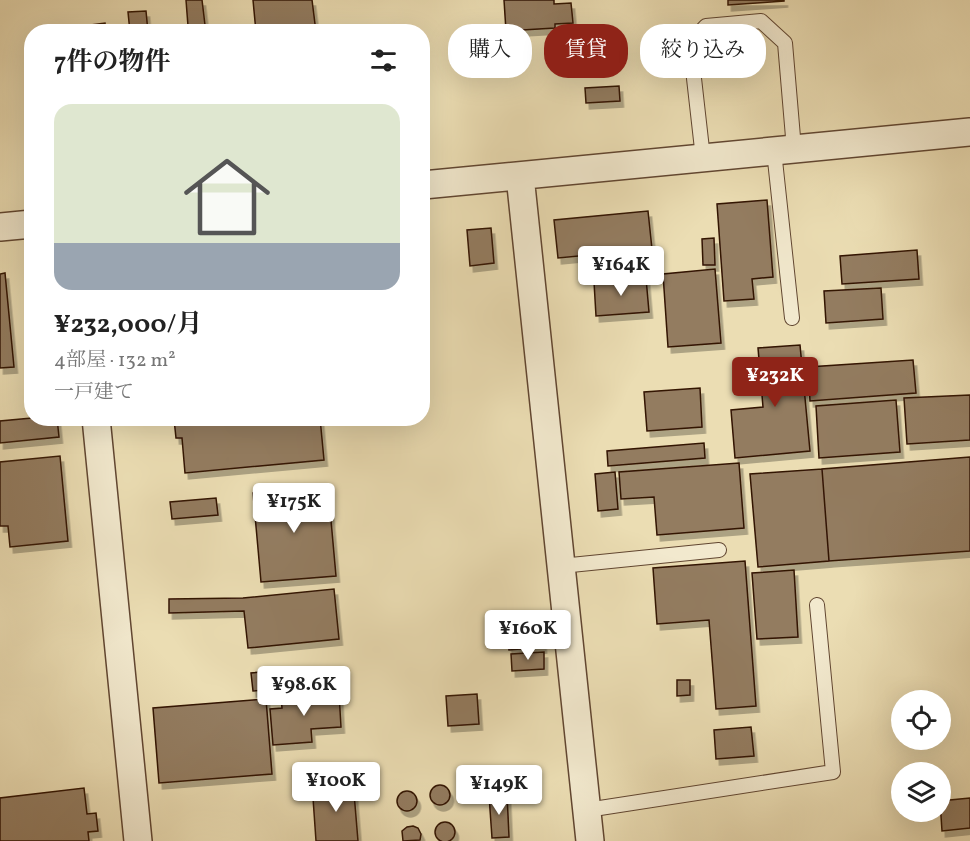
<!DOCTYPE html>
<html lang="ja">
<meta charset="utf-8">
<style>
body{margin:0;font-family:Vollkorn,"Noto Serif JP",serif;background:#f2f2f2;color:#222;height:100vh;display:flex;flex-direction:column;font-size:22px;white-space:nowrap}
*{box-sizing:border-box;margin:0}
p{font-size:20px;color:#767676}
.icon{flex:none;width:33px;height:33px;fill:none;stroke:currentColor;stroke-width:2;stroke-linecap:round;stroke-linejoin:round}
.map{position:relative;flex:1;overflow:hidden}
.details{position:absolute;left:24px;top:24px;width:406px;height:402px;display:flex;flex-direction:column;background:#fff;border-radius:24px;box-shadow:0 6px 24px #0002}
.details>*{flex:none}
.hud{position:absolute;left:448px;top:24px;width:430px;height:54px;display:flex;gap:12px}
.buttons{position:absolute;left:891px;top:690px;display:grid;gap:12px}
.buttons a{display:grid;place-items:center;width:60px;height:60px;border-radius:50%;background:#fff;box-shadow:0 6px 24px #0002;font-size:30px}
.price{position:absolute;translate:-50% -51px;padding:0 14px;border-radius:6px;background:#fff;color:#222;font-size:20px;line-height:39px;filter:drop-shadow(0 2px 3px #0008)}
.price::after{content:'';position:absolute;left:50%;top:36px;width:18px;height:14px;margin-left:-9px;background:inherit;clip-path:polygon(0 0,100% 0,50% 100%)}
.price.selected{background:#8f2418;color:#fff}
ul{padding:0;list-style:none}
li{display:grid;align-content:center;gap:12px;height:318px;padding:0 30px}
li span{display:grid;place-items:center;height:186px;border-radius:18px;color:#555}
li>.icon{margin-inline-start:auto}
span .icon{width:108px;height:108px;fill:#fffc;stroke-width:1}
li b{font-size:26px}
h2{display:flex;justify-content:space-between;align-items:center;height:72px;padding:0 30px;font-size:26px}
.pill{padding:0 21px;border-radius:24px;background:#fff;box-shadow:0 6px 24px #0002;font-size:21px;line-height:54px}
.pill.selected{background:#8f2418;color:#fff}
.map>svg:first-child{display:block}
</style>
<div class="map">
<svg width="970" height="841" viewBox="0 0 970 841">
<defs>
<filter id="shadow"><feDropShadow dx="3.5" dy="6" stdDeviation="0" flood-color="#0004"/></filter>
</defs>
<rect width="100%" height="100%" fill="#ebddb3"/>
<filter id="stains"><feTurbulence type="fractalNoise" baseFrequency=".00333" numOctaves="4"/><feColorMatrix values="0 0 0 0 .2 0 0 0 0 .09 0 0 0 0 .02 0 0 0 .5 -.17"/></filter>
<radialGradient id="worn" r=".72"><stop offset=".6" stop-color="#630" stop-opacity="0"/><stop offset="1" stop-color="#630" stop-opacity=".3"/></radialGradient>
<!-- building -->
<path fill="#937c60" stroke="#331306" stroke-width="1.5" filter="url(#shadow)" d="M186 0H202L205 25 188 26Z
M253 0H312L316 32H256Z
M504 0H554V4L571 3 573 23 555 24V28L506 31Z
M728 0H784V1L728 5Z
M146 11 148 32H130L128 12Z
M105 23 106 32H68V28Z
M619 86 620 101 586 103 585 88Z
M767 200 773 277 752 279 754 299 724 301 717 204Z
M648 211 652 249 558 258 554 220Z
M491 228 494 263 470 266 467 230Z
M714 238 715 265H703L702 239Z
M917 250 919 279 842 284 840 256Z
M715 269 721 343 668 347 663 274Z
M5 273 14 367 0 368V274Z
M646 278 649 312 596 316 594 282Z
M881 288 883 319 826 323 824 291Z
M800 345 810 451 735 458 731 410 763 407 758 348Z
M913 360 916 393 810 401 808 367Z
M700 388 702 427 647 431 644 392Z
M970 395V440L907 444 904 398Z
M896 400 900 452 819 458 816 406Z
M32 418H57L59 437 0 443V421Z
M320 418 324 460 185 473 182 438H176L174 419Z
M704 443 705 458 608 466 607 451Z
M60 456 68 541 10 547 8 526H0V462Z
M970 457V551L829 561 822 469Z
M739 463 744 528 657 535 654 497 621 499 619 472Z
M822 469 829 561 758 567 750 474Z
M615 472 618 509 598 511 595 474Z
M328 487 336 576 261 582 253 493Z
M216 498 218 515 172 519 170 502Z
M745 561 756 706 716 709 709 620 657 624 653 568Z
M794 570 798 637 757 639 752 573Z
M334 589 339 639 248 648 244 611 169 613V599L243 598Z
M542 634 543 647 509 650 507 638Z
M544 652V669L512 671 511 654Z
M290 669 292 688 253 691 251 673Z
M677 680H690V695L677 696Z
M339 693 341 727 311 729 312 742 273 745 270 709 282 708 281 696Z
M477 694 479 724 448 726 446 696Z
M266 699 272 774 159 783 153 708Z
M751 727 754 756 716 759 714 730Z
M353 781 358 841H316L313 798 321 797 320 784Z
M430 795a10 10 0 1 1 20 0a10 10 0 1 1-20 0Z
M84 788 87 814 96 813 98 831 88 832 89 841H0V798Z
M397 801a10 10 0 1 1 20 0a10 10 0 1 1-20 0Z
M507 794 509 837 492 838 489 795Z
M970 798V828L942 831 940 801Z
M435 832a10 10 0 1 1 20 0a10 10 0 1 1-20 0Z
M413 826 418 828 421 834 420 840 403 841 402 831 407 827Z"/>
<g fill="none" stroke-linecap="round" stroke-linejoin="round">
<!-- lane casing -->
<g stroke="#614631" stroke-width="16">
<path id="lane" d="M774 151 792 318
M703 158 690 43 706 26 761 21 785 43 794 149
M561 566 719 550
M587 810 833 772 817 605"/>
</g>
<!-- street casing -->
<g stroke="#614631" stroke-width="30">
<path id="street" d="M520 176 590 841
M423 185 970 132
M0 227 32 224
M96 418 138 841"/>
</g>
<!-- lane -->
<use href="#lane" stroke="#f2e9ce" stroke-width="14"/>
<!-- street -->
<use href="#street" stroke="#f2e9ce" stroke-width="27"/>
</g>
<rect width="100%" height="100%" filter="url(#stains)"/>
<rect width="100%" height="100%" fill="url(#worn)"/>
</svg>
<div class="buttons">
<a><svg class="icon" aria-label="locate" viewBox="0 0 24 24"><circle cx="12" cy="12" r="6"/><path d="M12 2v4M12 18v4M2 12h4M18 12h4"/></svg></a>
<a><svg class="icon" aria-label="layers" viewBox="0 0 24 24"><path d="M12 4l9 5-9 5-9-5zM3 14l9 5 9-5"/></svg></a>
</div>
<b class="price" style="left:621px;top:297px">¥164K</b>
<b class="price selected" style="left:775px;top:408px">¥232K</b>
<b class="price" style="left:294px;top:534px">¥175K</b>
<b class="price" style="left:528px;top:661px">¥160K</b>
<b class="price" style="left:304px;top:717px">¥98.6K</b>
<b class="price" style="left:336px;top:813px">¥100K</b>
<b class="price" style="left:499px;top:816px">¥149K</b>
<div class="hud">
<a class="pill">購入</a>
<a class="pill selected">賃貸</a>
<a class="pill">絞り込み</a>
</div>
<section class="details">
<h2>7件の物件<svg class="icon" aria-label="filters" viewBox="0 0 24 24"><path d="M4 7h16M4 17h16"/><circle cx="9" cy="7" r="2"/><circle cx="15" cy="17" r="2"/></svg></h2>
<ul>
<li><span style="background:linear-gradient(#dfe7d0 75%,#9aa5b1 0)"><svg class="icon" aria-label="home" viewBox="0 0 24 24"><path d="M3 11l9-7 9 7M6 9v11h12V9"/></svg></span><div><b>¥232,000/月</b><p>4部屋 · 132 m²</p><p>一戸建て</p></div></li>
</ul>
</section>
</div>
